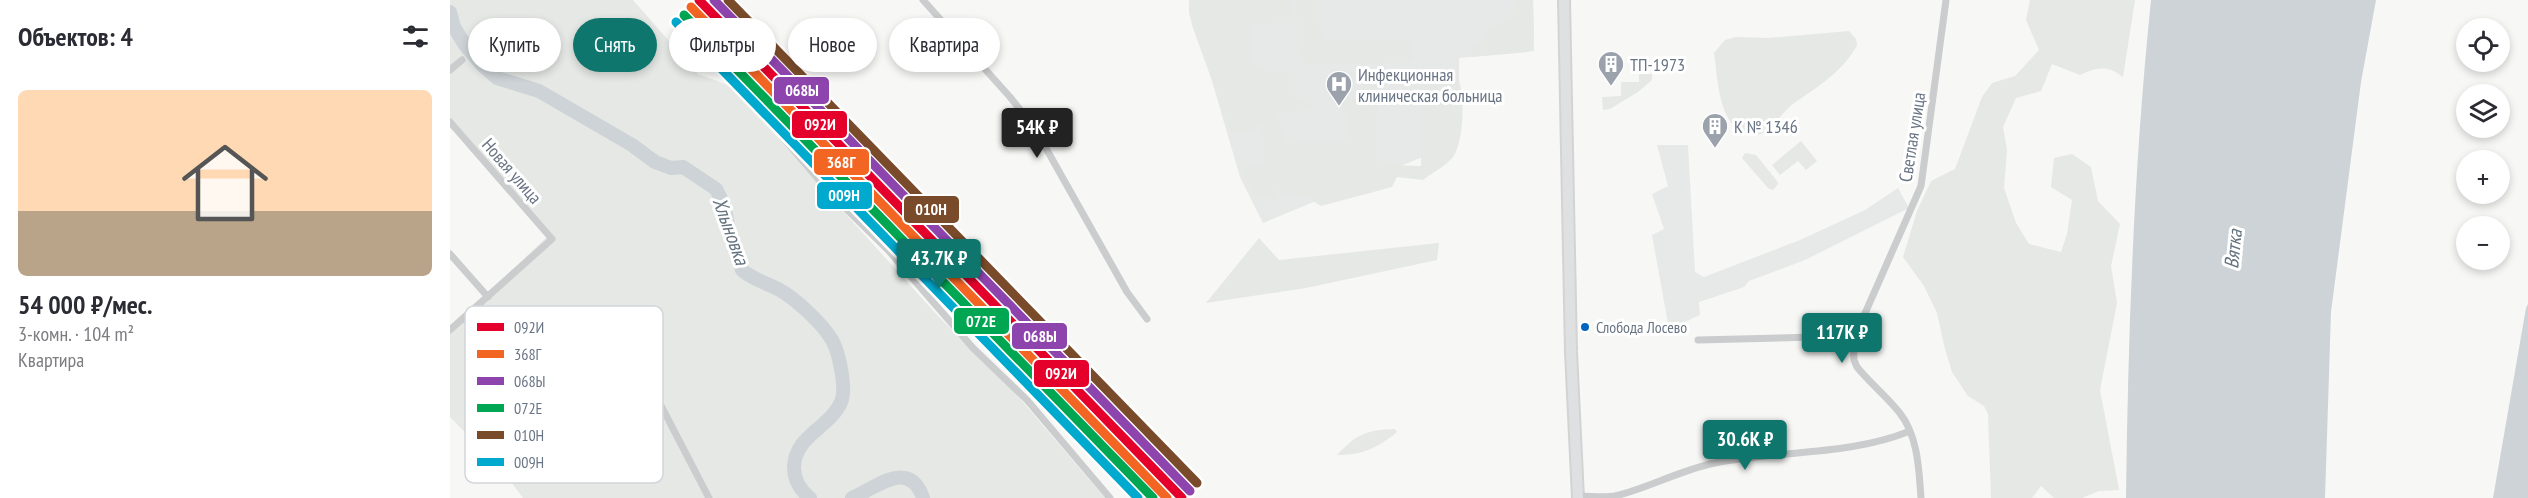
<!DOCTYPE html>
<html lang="ru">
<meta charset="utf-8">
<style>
body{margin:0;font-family:"PT Sans Narrow",sans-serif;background:#f7f7f7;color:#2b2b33;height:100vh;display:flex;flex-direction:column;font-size:22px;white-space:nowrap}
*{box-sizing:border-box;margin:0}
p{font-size:20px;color:#7c7c81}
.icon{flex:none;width:33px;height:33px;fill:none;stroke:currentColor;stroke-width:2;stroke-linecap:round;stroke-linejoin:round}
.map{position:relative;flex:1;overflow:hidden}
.sheet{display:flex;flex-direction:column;background:#fff;width:450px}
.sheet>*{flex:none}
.hud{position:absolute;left:18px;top:18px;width:570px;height:54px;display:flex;gap:12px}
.controls{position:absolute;left:2006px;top:18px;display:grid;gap:12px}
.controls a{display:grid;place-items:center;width:54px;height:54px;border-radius:50%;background:#fff;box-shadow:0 3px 9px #0003;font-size:30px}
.price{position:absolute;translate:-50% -51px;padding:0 14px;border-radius:6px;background:#0f766e;color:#fff;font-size:20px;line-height:39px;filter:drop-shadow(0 2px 3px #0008)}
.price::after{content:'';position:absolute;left:50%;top:36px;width:18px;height:14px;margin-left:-9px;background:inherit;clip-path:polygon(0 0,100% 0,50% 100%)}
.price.on{background:#222;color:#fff}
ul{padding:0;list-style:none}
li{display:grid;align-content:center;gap:12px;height:318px;padding:0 18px}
li span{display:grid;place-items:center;height:186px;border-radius:9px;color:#555}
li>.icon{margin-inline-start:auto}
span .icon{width:108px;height:108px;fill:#fffc;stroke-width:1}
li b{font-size:26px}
h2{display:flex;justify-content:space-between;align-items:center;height:72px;padding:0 18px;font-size:26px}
.chip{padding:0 21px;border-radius:27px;background:#fff;box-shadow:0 3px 9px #0003;font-size:21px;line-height:54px}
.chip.on{background:#0f766e;color:#fff}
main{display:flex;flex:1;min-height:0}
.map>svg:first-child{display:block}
</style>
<main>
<section class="sheet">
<h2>Объектов: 4<svg class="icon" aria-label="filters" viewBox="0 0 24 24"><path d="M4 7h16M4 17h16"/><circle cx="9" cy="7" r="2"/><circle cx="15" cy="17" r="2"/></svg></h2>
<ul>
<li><span style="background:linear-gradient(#ffd9b3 65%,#b9a48a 0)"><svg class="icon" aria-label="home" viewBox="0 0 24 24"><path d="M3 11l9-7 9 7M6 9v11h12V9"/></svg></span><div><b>54 000 ₽/мес.</b><p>3-комн. · 104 m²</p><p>Квартира</p></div></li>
</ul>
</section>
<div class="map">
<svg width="2078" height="498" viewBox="0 0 2078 498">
<rect width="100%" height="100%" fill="#f7f7f6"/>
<!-- built -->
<path fill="#e7e8e8" d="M745 0H1083L1084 51 1009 58V142L813 223 790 177 745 23Z
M1207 145H1238L1245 272 1254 277 1350 240 1415 210 1448 188 1459 208 1355 260 1299 281 1294 287 1249 302 1250 315 1219 329 1202 235 1214 229 1202 194 1218 186Z"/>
<!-- green -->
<path fill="#e5e8e4" d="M0 0H183L248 74 289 89 373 189 488 316 566 394 655 498H73L52 470 0 417V329L100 234 0 119Z
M739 0H840L841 19 836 22 801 26 802 63 813 73 844 72 845 96 863 106 853 111 826 112 835 143 896 142 898 117 883 101 911 95V76L927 79V159L935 165 971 166V77L980 71 1004 69C1016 86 1015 139 1003 157 996 166 982 173 973 180L947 177 942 187 871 206 855 196 835 195 829 187 823 198H806L794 175V164L807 167 815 165 812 122 794 134 781 133 743 28 739 13Z
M846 0H869V24L872 40H957L962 48 963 59 954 63 857 64 848 52Z
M1065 0H1083L1084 38 1078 52 1022 57 1020 51 1031 43 1038 29 1062 17Z
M1580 0H1685L1673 77C1658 65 1647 67 1630 75L1602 64 1591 91 1566 98 1553 127 1557 150 1554 188 1566 223 1579 244 1611 252 1617 234 1622 200 1601 187 1604 158 1622 154 1641 167 1648 201 1670 224 1661 266 1667 303 1650 390 1669 490 1649 491 1632 498H1604L1591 486 1582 498H1541L1538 414 1534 406 1518 396 1502 372 1495 349 1487 313 1474 286 1453 257 1467 211 1481 181 1505 169 1532 97 1542 83 1565 76 1589 50 1576 20Z
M1399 31 1406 39 1407 45C1393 72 1367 87 1343 104 1332 112 1326 125 1314 132 1310 135 1306 135 1301 135 1268 129 1268 79 1264 53L1275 40 1286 37 1318 38Z
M1189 74H1202V80L1188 92 1160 109 1153 110 1152 97 1171 96V82H1189Z
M1351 141 1367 161 1356 170 1348 161 1330 175 1322 165Z
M1295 153 1306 155 1327 181 1328 184 1323 190 1318 188 1292 158Z
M809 238 829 260 989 243 987 260 856 288 756 303Z
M945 429 947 432C928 448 912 455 887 455 907 434 916 430 945 429Z"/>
<!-- water -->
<path fill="#cdd3d6" d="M1701 0H1926L1911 82 1881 312 1875 498H1676C1678 332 1684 165 1701 0Z
M2078 304V498H2043L2076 308Z"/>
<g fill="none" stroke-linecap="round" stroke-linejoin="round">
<!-- river -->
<path stroke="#cdd3d6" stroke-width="14" d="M0 12 4 27 15 45 32 65 47 78 89 91 182 145 205 162 221 168 233 167 266 189 274 205 280 235 292 270C302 279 316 283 328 289 345 298 372 323 382 340 389 352 397 389 391 402 380 428 345 435 344 467 344 481 350 490 360 498
M402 498C424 489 459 457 473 498"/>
<!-- primary casing -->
<g stroke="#d3d3d4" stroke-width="14">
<path id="primary" d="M1114 0 1121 352 1128 498"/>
</g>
<!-- minor -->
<path stroke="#cbcccd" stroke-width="7" d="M473 0 560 97 584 127 677 292 697 319
M0 70 12 60
M301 94 319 121 381 194 438 250 523 348 577 400 660 498
M0 122 102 239 0 330
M0 254 38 297
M11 320C59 312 112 315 160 321L175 336 259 498
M1403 336 1409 327 1471 186 1496 0
M1248 340 1403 336 1404 360 1407 367C1420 383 1436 396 1449 412 1468 435 1469 470 1471 498
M1128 496C1140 496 1154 498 1165 496 1199 488 1230 470 1265 463 1329 450 1399 456 1460 431"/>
<!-- primary -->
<use href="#primary" stroke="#dfe0e1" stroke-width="10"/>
<!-- rail-1 casing -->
<g stroke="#fff" stroke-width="14">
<path id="rail-1" d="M249 0 732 498"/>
</g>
<!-- rail-2 casing -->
<g stroke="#fff" stroke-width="14">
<path id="rail-2" d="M241 7 717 498"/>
</g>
<!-- rail-3 casing -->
<g stroke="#fff" stroke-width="14">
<path id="rail-3" d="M264 0 740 491"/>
</g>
<!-- rail-4 casing -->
<g stroke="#fff" stroke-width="14">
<path id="rail-4" d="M234 15 703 498"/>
</g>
<!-- rail-5 casing -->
<g stroke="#fff" stroke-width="14">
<path id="rail-5" d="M278 0 747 483"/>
</g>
<!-- rail-6 casing -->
<g stroke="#fff" stroke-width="14">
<path id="rail-6" d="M226 22 688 498"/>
</g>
<!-- rail-1 -->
<use href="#rail-1" stroke="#e4002b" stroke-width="9"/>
<!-- rail-2 -->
<use href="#rail-2" stroke="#f26522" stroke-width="9"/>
<!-- rail-3 -->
<use href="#rail-3" stroke="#8e44ad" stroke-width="9"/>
<!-- rail-4 -->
<use href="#rail-4" stroke="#00a651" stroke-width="9"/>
<!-- rail-5 -->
<use href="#rail-5" stroke="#7a4b2a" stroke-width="9"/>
<!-- rail-6 -->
<use href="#rail-6" stroke="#00a9ce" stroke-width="9"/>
</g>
<!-- icons -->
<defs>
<g id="building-pin" transform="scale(1.35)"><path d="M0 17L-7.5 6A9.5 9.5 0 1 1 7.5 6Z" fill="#9ba2ac" stroke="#fff"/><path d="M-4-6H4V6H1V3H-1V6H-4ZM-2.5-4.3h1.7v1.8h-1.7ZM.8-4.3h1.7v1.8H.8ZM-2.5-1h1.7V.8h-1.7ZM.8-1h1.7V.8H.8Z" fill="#fff"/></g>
<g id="hospital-pin" transform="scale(1.35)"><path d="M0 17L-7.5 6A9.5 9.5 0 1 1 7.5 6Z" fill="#9ba2ac" stroke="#fff"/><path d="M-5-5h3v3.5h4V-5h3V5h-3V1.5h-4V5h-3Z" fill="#fff"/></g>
</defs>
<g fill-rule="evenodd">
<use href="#building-pin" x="1161" y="64"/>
<use href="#hospital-pin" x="889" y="84"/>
<use href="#building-pin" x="1265" y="126"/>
</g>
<!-- markers -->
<circle fill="#0065bd" stroke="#fff" stroke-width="2" cx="1135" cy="327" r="5"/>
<g text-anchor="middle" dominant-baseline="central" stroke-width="6" stroke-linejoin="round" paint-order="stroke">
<!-- bus labels -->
<g font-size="16" fill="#697484" stroke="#fff" text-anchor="start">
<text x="1146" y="327">Слобода Лосево</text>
</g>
<!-- poi labels -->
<g font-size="18" fill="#697484" stroke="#fff" text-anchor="start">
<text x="1180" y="64">ТП-1973</text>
<text x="908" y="74">Инфекционная<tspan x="908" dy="21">клиническая больница</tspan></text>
<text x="1284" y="126">К № 1346</text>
</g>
<!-- street labels -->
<g font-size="18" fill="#697484" stroke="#fff">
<text transform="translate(1462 137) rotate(-81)">Светлая улица</text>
<text transform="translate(62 171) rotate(49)">Новая улица</text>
</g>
<!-- water labels -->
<g font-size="20" font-style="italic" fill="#65747f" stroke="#fff">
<text transform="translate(281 231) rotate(70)">Хлыновка</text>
<text transform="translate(1783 249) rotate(-84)">Вятка</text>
</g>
</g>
<!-- legend -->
<rect x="15" y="306" width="198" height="177" rx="9" fill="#fff" stroke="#d2d5da" stroke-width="1.5"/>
<rect x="27" y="323" width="27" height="8" fill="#e4002b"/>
<rect x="27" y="350" width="27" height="8" fill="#f26522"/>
<rect x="27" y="377" width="27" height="8" fill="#8e44ad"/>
<rect x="27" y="404" width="27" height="8" fill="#00a651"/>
<rect x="27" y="431" width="27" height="8" fill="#7a4b2a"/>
<rect x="27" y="458" width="27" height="8" fill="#00a9ce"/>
<g font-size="16" fill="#697484">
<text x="64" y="333">092И</text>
<text x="64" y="360">368Г</text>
<text x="64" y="387">068Ы</text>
<text x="64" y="414">072Е</text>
<text x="64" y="441">010Н</text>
<text x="64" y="468">009Н</text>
</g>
<g stroke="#fff" stroke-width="2">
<rect x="323" y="76" width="57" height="29" rx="6" fill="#8e44ad"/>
<rect x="341" y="110" width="57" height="29" rx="6" fill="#e4002b"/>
<rect x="363" y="148" width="57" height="28" rx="6" fill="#f26522"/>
<rect x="366" y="181" width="57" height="29" rx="6" fill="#00a9ce"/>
<rect x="453" y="195" width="57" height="29" rx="6" fill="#7a4b2a"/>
<rect x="503" y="307" width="57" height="28" rx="6" fill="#00a651"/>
<rect x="561" y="322" width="57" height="28" rx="6" fill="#8e44ad"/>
<rect x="583" y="359" width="57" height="29" rx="6" fill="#e4002b"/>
</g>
<g font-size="16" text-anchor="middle" font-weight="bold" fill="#fff">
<text x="352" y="96">068Ы</text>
<text x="370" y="130">092И</text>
<text x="391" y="168">368Г</text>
<text x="394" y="201">009Н</text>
<text x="481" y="215">010Н</text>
<text x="531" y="327">072Е</text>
<text x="590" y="342">068Ы</text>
<text x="611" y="379">092И</text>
</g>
</svg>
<div class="controls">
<a><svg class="icon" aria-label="locate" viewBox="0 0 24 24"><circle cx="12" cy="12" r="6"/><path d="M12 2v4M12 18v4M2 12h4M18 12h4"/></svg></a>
<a><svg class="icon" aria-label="layers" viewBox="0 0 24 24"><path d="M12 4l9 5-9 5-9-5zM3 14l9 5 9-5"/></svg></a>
<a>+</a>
<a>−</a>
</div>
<b class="price on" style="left:587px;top:159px">54K ₽</b>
<b class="price" style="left:489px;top:290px">43.7K ₽</b>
<b class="price" style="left:1392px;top:364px">117K ₽</b>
<b class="price" style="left:1295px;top:471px">30.6K ₽</b>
<div class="hud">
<a class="chip">Купить</a>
<a class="chip on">Снять</a>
<a class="chip">Фильтры</a>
<a class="chip">Новое</a>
<a class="chip">Квартира</a>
</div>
</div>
</main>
